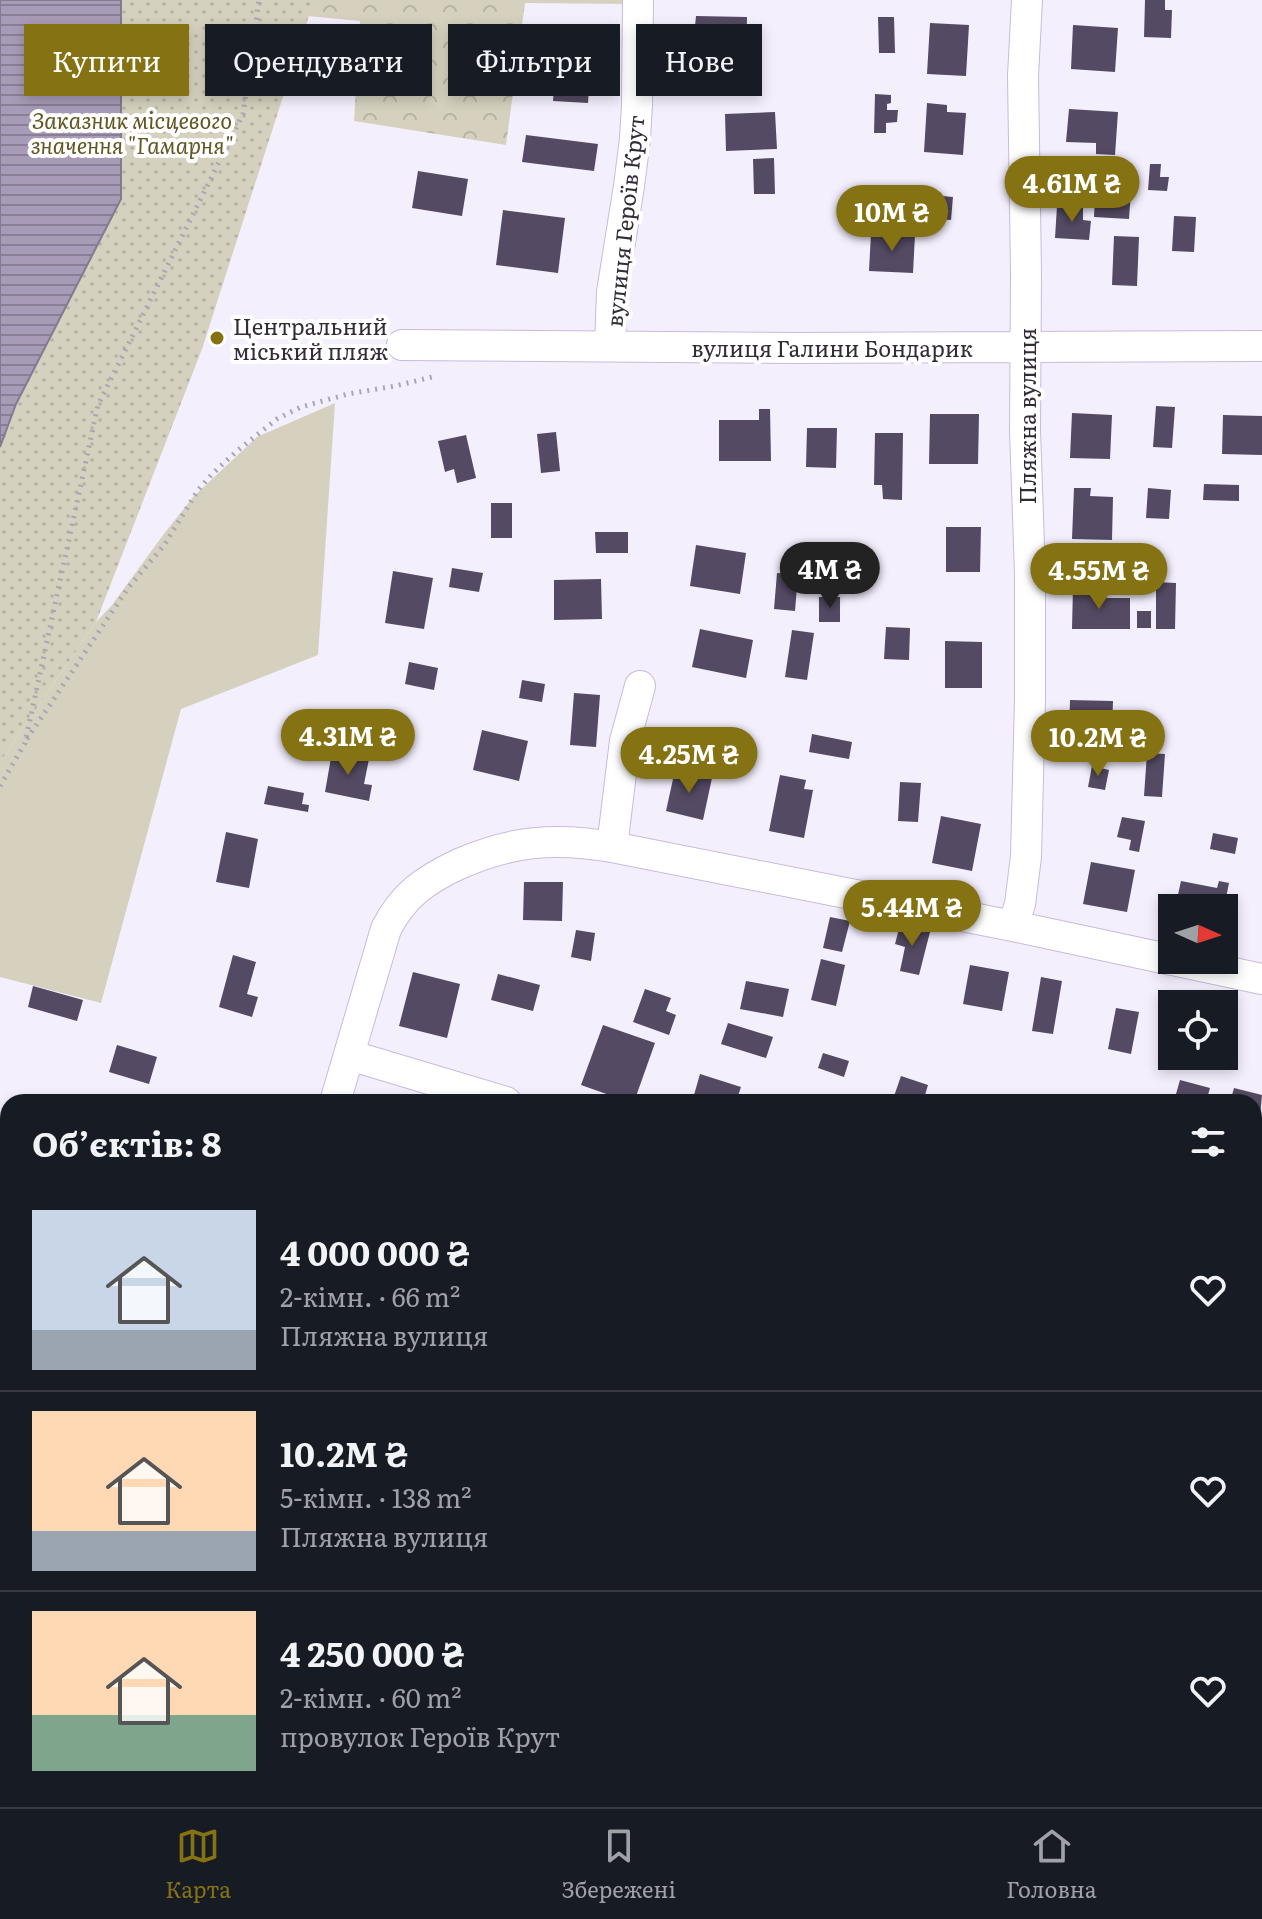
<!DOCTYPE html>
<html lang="uk">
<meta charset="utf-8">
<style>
body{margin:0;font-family:Literata,serif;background:#20242c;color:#f1f3f6;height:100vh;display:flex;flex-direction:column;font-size:30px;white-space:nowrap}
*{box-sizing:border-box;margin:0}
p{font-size:26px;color:#9ea1a6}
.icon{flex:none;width:44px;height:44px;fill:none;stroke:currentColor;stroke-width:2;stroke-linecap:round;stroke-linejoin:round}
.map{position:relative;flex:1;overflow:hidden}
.drawer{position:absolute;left:0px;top:1094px;width:1262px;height:714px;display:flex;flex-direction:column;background:#171b24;border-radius:24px 24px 0 0;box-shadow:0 4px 12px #0003}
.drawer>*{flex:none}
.hud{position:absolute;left:24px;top:24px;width:800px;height:72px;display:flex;gap:16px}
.needle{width:52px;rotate:93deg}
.tools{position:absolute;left:1158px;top:894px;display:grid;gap:16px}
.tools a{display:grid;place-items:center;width:80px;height:80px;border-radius:0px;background:#171b24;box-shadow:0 4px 12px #0003;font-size:40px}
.price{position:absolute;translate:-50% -68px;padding:0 18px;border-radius:28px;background:#857213;color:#fff;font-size:26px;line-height:52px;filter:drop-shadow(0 2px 4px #0008)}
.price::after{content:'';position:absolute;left:50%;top:48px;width:24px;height:18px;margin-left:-12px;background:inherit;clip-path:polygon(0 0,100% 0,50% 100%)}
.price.selected{background:#222;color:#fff}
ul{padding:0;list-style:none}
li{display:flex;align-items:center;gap:24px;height:200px;padding:0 32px}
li+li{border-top:2px solid #363941}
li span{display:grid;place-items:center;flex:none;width:224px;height:160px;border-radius:0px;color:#555}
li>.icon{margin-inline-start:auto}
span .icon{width:96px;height:96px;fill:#fffc;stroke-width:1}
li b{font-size:34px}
h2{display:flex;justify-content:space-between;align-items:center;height:96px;padding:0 32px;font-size:34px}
.pill{padding:0 28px;border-radius:0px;background:#171b24;box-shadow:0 4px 12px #0003;font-size:28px;line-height:72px}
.pill.selected{background:#857213;color:#fff}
.menu{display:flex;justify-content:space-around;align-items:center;height:112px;border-top:2px solid #363941;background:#171b24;font-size:22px;color:#9ea1a6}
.menu a{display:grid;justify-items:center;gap:4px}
.menu .selected{color:#857213}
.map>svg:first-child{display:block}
</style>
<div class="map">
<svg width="1262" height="1807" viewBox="0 0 1262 1807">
<defs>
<pattern id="forest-crowns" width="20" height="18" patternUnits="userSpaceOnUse" patternTransform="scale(2)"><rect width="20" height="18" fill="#d5d1be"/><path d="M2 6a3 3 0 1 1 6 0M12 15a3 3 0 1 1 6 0" fill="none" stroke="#b7b4a4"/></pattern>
<pattern id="park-dots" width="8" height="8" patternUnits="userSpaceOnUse" patternTransform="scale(2)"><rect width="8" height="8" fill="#d5d1be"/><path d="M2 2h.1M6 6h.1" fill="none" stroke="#b7b4a4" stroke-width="1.8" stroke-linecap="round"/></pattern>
<pattern id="water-rules" width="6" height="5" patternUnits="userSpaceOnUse" patternTransform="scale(2)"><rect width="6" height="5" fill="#a79bb7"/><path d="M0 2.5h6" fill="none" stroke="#897f96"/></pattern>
</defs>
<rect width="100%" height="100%" fill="#f4effd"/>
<!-- grass -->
<path fill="#d5d1be" d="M335 403 318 655 181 709 101 1003 0 977V762L96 622 112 605 163 535 194 496 257 437Z"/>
<!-- forest -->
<path fill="url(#forest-crowns)" d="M314 0H629V4L525 3 506 145 354 121 360 21 307 16Z"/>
<!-- park -->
<path fill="url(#park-dots)" d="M0 0H314L202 349 96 622 0 762Z"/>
<!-- water -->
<path fill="url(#water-rules)" stroke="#847a91" stroke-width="2" d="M0 0H121V199L16 404 0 447Z"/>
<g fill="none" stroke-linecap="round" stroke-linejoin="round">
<!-- stream -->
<path stroke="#847a91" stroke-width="9" d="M0 1742 8 1741
M0 1750 8 1752
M120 1800 127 1807"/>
</g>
<!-- building -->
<path fill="#544a63" d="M1145 0H1165V10H1172L1171 38 1144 37Z
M696 16 747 17 746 67 695 66V53H680L674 44V32L683 26H695Z
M878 17H894L895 53H879Z
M930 23 969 25 966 76 927 74Z
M1073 25 1118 28 1115 72 1071 69Z
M557 42 592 45 588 103 553 101Z
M875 94 891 95V103L887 104V110H898L897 122 886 123V133H874Z
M927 103 947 105V112L966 113 963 155 924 152Z
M1069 109 1118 112 1115 155 1096 154V143L1066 142Z
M775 112 777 149 726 151 725 114Z
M526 135 598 144 594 171 522 162Z
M774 158 775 194H754L753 159Z
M1150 164H1161L1160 177H1169L1167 191 1148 190Z
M1086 170 1118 172 1117 191H1131L1129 219 1094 217 1095 194 1085 193Z
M418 171 468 179 462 216 412 208Z
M910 193 953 197 951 220 909 217Z
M1057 206 1083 208V220L1091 221 1089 240 1055 238Z
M503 210 565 218 558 273 496 265Z
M1174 216 1196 217 1194 252 1172 251Z
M871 233 915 235 913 273 869 271Z
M1114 236 1139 237 1137 286 1112 285Z
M1156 406 1175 407 1172 448 1153 447Z
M759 409H770L771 461H719V420H759Z
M1072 413 1112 415 1110 459 1070 458Z
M930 414H979L978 464H929Z
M1223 415 1262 416V455L1222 454Z
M807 428H837L836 468 806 467Z
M556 432 560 471 541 473 537 434Z
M875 433H903L902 500 883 499 882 485H874Z
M466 435 476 478 457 483 454 469 445 472 438 441Z
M1204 484 1239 485V501L1203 500Z
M1074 488H1091L1090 496 1113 497 1112 540 1072 539Z
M1148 488 1171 490 1169 519 1146 518Z
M491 503H512V538H491Z
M946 527H981L980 572H946Z
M595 532H628V553H596Z
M696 545 746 553 740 594 690 586Z
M452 568 483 573 479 592 449 587Z
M393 571 433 578 424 629 385 623Z
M777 573 798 575 795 611 774 609Z
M601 579 602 619 554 620V580Z
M1156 582 1176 583 1175 629H1156Z
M1073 586H1096V598H1130V629H1072Z
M819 597H840V622H819Z
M1137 611H1151V628H1137Z
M886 627 910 628 909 660 884 659Z
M700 629 753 640 746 678 692 667Z
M792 630 814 633 807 680 785 677Z
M945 641 982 642V688H945Z
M409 662 438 668 434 690 405 684Z
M522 680 545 684 542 702 519 698Z
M574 693 600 695 596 747 570 745Z
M1070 700 1113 701 1111 759 1088 758V733H1069Z
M482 730 528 741 519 781 473 770Z
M812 734 852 742 849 759 809 752Z
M332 752 369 759 364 784 372 785 369 801 325 792Z
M1147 753 1165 754 1162 797 1144 796Z
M1092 766 1109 770 1105 790 1088 787Z
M675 770 712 778 703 820 666 811Z
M780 775 806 780 804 789 813 790 804 838 769 831Z
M900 782 921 783 918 822 898 821Z
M268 786 304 793 302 804 309 805 308 812 264 804Z
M941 816 981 824 972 871 932 863Z
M1122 817 1145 821 1139 852 1129 850 1131 840 1117 837Z
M226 832 258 839 249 888 216 882Z
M1213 833 1238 838 1235 854 1210 849Z
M1091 862 1135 870 1127 912 1083 904Z
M1181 881 1217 888 1219 881 1229 883 1224 908H1175Z
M524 882H563L562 921 523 920Z
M830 917 850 921 842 952 823 948Z
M900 925 930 932 919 975 900 971 905 947 895 944Z
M576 930 595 933 591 961 571 957Z
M233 955 256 962 247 994 258 997 252 1017 219 1007Z
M821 959 845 965 836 1006 811 1000Z
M970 965 1009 972 1002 1011 963 1004Z
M413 972 460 984 447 1038 399 1026Z
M498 974 540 985 533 1011 491 1000Z
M1041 977 1062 981 1053 1034 1032 1031Z
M746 981 789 989 783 1017 740 1009Z
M33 986 83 1000 77 1021 28 1007Z
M645 989 671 998 666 1011 676 1015 669 1035 633 1022Z
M1116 1008 1139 1012 1131 1054 1108 1049Z
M1224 1014 1235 1017 1223 1066 1185 1057 1224 1056Z
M728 1023 773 1037 766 1058 721 1044Z
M603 1025 655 1043 634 1102H629L581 1085Z
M117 1045 157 1057 149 1084 109 1072Z
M823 1053 849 1061 844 1077 818 1068Z
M700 1074 741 1087 736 1102H692Z
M901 1076 928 1085 923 1102H892Z
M1180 1080 1210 1088 1206 1102 1174 1101Z
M1234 1088 1262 1095 1260 1117 1254 1116V1102H1230Z
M989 1094 1010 1102H986Z
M1254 1428 1262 1431V1447L1254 1444Z
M1262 1506V1541L1254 1538V1525Z
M0 1548 8 1549V1565L0 1563Z
M908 1800H946L943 1807H914L906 1804Z
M1065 1800H1094L1091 1807H1081Z
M1127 1800H1160L1157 1807H1124Z
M1207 1800H1239L1236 1807H1213L1205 1804Z"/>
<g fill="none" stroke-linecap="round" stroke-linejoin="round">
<!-- street casing -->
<g stroke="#c8bbdb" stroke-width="32">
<path id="street" d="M402 345 798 348 1262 346
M610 346 612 292 629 186 635 139 637 104 638 0
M612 847 1013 926 1172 960
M1013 926 1020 904 1026 857 1030 698V574L1025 430 1026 273 1023 76 1027 0
M1173 960 1262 979
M349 1055 506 1102
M335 1102 386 929C403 895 425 880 459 864 511 841 555 837 612 847L625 741 640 686
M0 1411 8 1409
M640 1807 646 1800
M991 1807 994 1800"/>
</g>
<!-- path -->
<path stroke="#aaa5b2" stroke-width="5" stroke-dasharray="2 6" stroke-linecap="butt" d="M27 739 128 588 165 544 198 490 212 474 237 451 277 419 301 407 348 394 395 386 432 377
M0 786 25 743 98 405 243 114 259 0"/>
<!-- street -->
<use href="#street" stroke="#fff" stroke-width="30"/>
</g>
<!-- markers -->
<circle fill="#857213" stroke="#fff" stroke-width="3" cx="217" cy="338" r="8"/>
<g text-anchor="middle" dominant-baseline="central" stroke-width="8" stroke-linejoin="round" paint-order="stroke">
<!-- park labels -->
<g font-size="22" font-style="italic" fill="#625623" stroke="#fff">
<text x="132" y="119">Заказник місцевого<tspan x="132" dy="25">значення "Гамарня"</tspan></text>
</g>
<!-- street labels -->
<g font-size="22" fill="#312c38" stroke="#fff">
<text transform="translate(624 221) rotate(-84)">вулиця Героїв Крут</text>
<text x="832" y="347">вулиця Галини Бондарик</text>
<text transform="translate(1026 416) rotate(-90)">Пляжна вулиця</text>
</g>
<!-- poi labels -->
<g font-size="22" fill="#312c38" stroke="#fff" text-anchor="start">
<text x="233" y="325">Центральний<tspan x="233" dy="25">міський пляж</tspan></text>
</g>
</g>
</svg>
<div class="tools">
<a><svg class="needle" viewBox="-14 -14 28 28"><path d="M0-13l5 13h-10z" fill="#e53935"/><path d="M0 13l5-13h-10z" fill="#9ea1a6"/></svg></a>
<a><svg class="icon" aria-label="locate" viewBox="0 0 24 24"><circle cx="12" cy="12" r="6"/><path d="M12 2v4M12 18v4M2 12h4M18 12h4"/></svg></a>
</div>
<b class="price" style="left:1072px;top:224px">4.61M ₴</b>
<b class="price" style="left:892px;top:253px">10M ₴</b>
<b class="price selected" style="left:830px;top:610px">4M ₴</b>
<b class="price" style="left:1099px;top:611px">4.55M ₴</b>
<b class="price" style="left:348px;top:777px">4.31M ₴</b>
<b class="price" style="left:1098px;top:778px">10.2M ₴</b>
<b class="price" style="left:689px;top:795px">4.25M ₴</b>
<b class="price" style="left:912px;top:948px">5.44M ₴</b>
<div class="hud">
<a class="pill selected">Купити</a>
<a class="pill">Орендувати</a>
<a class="pill">Фільтри</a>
<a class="pill">Нове</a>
</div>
<section class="drawer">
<h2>Об’єктів: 8<svg class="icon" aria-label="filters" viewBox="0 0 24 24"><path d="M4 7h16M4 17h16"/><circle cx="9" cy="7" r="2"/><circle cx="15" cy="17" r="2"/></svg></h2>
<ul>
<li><span style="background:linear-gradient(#c9d6e8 75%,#9aa5b1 0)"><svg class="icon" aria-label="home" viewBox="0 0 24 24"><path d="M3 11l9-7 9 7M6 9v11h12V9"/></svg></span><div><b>4 000 000 ₴</b><p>2-кімн. · 66 m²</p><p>Пляжна вулиця</p></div><svg class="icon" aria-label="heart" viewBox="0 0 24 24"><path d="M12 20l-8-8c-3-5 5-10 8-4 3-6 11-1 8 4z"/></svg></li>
<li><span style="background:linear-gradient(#ffd9b3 75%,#9aa5b1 0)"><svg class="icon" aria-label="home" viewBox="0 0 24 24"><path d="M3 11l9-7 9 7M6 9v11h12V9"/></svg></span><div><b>10.2M ₴</b><p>5-кімн. · 138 m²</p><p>Пляжна вулиця</p></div><svg class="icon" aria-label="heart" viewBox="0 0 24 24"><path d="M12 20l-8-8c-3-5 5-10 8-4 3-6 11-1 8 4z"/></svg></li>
<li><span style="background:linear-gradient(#ffd9b3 65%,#7fa58c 0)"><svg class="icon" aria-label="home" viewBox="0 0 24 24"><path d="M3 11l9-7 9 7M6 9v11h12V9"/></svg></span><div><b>4 250 000 ₴</b><p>2-кімн. · 60 m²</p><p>провулок Героїв Крут</p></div><svg class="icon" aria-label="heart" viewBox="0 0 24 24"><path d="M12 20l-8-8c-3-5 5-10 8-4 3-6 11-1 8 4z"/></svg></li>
</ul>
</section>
</div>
<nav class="menu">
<a class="selected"><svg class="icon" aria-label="map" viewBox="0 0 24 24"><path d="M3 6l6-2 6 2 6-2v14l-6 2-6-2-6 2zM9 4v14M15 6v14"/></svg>Карта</a>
<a><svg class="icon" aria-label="saved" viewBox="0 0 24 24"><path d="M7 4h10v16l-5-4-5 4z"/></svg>Збережені</a>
<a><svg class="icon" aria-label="home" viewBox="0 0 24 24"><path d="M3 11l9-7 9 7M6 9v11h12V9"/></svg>Головна</a>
</nav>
